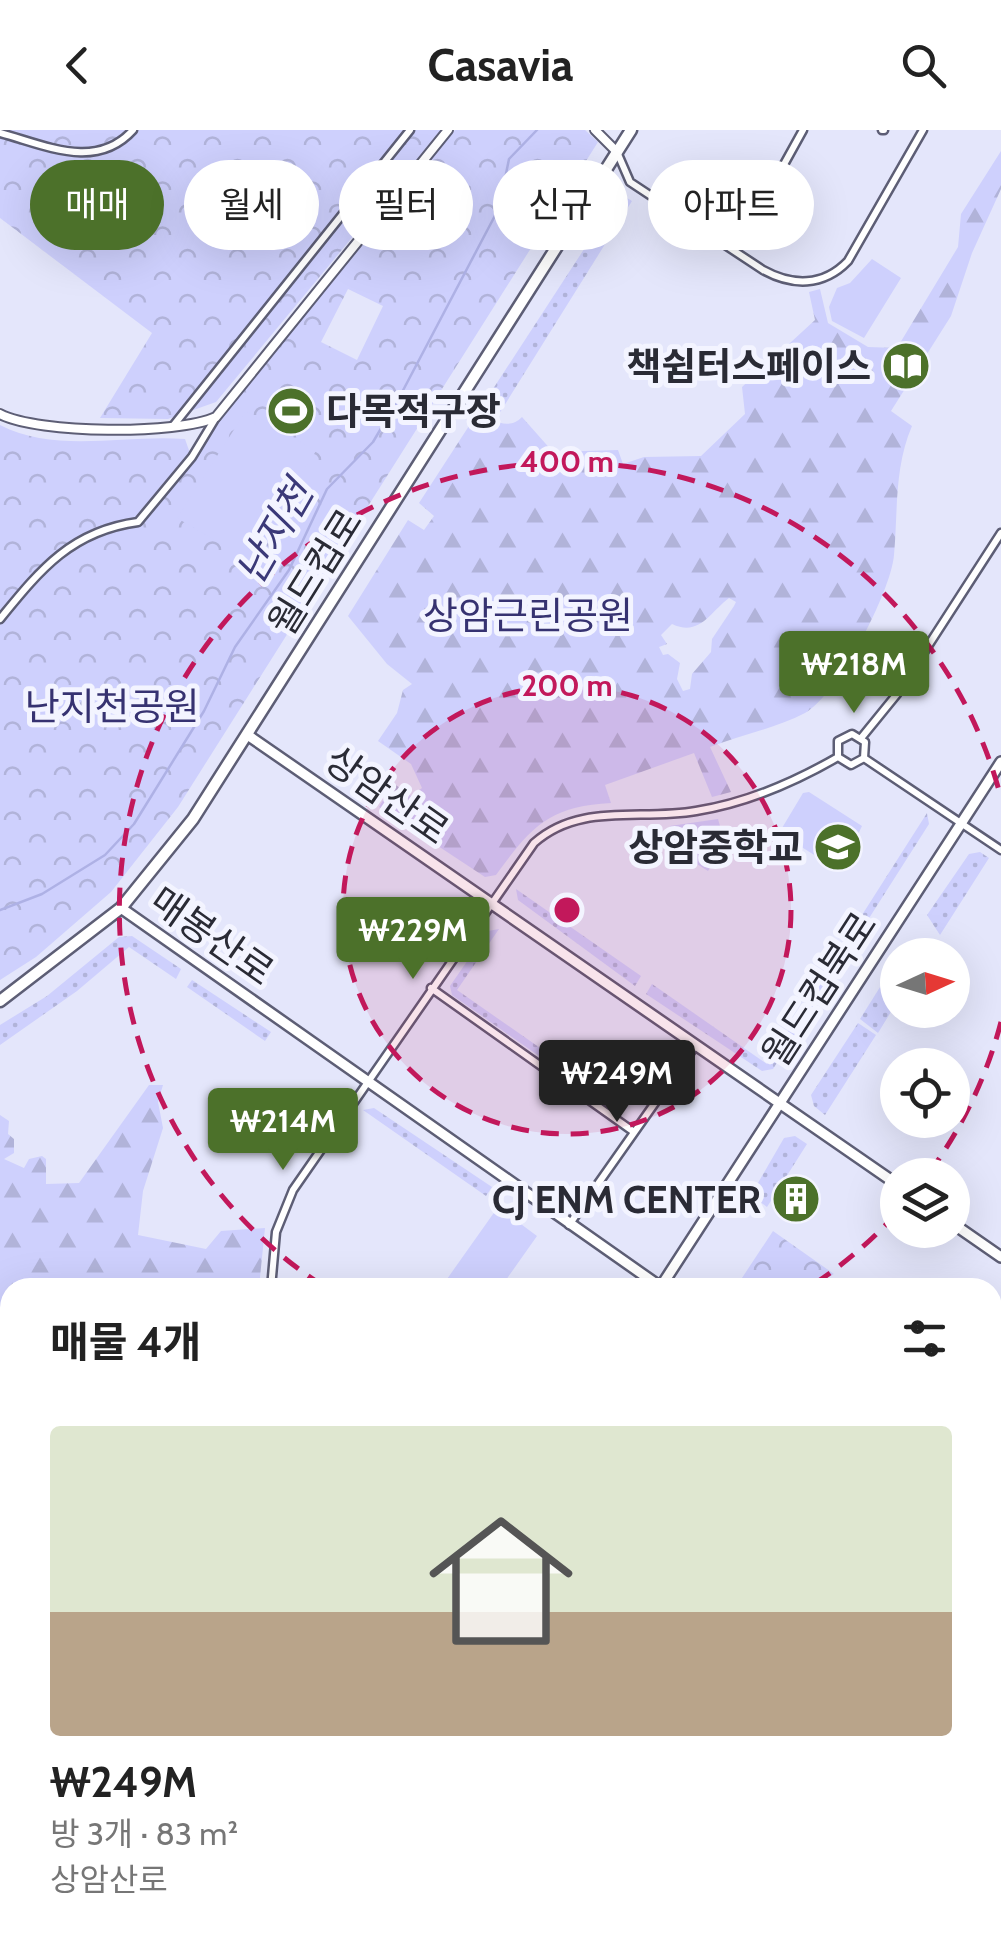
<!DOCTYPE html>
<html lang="ko">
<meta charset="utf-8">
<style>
body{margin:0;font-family:Cabin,"Noto Sans KR",sans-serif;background:#f6f6f6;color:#222;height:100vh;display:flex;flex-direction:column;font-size:38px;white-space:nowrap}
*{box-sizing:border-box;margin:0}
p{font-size:32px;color:#767676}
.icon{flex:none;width:55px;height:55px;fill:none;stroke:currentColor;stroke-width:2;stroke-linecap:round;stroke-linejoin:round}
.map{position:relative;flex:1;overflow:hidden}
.drawer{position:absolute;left:0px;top:1148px;width:1002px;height:672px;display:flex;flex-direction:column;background:#fff;border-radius:30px 30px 0 0;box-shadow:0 10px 40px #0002}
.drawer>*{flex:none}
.hud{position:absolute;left:30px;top:30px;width:942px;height:90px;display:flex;gap:20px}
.needle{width:65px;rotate:86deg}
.controls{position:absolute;left:880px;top:808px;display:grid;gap:20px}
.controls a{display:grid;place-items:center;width:90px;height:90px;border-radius:50%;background:#fff;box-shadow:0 10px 40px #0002;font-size:50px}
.price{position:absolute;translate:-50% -85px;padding:0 22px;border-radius:10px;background:#4c712a;color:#fff;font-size:32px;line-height:65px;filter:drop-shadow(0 2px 5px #0008)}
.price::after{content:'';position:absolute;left:50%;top:60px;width:30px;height:22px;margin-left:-15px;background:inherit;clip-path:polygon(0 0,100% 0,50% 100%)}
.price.on{background:#222;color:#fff}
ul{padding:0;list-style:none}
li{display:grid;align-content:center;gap:20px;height:530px;padding:0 50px}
li span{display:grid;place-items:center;height:310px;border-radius:10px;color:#555}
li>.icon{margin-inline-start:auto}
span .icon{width:180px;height:180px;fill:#fffc;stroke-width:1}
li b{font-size:42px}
h2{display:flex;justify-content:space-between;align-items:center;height:120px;padding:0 50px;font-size:42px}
.chip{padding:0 35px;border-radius:45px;background:#fff;box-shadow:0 10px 40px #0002;font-size:35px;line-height:90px}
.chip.on{background:#4c712a;color:#fff}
header{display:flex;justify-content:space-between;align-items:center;height:130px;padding:0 50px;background:#fff;font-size:45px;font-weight:700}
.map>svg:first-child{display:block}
</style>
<header><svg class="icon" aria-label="back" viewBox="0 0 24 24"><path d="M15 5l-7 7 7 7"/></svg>Casavia<svg class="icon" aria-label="search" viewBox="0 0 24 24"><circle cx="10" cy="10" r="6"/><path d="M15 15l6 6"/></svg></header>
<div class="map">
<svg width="1001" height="1819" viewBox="0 0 1001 1819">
<defs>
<pattern id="grass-dots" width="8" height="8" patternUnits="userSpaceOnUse" patternTransform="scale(2.5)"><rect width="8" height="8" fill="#ced0fd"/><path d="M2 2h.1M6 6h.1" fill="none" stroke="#b1b3d9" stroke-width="1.8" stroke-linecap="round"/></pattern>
<pattern id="forest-firs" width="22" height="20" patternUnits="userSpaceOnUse" patternTransform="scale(2.5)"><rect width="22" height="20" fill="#ced0fd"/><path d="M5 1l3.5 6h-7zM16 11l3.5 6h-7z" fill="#b1b3d9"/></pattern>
<pattern id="park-crowns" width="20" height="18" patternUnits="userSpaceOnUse" patternTransform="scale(2.5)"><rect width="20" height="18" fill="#ced0fd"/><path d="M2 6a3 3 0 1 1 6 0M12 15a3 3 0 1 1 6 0" fill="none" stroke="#b1b3d9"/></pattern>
</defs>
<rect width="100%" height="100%" fill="#e4e6fb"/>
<!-- grass -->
<path fill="url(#grass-dots)" d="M627 68 632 71 494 292 478 282 616 70Z
M927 683 929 694 773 939 762 941 646 864 652 854 767 934Z
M980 722 989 728 940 805 927 785 969 724Z
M516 759 641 846 635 856 518 770Z
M499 799 457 860 573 941 569 947 452 865 450 856 488 801Z
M132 806 181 839 176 849 129 817 77 861 0 915V895L47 866 119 807Z
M897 830V872L878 903 860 889Z
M192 850 271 902 265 911 187 857Z
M858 893 876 905 825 985 814 976 811 965Z
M374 978 492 1057 486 1066 363 980Z
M795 1006 807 1014 767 1077 751 1065 784 1008Z"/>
<!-- forest -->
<path fill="url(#forest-firs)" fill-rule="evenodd" d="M1001 21V59L972 123 951 186 891 281 912 296C894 338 898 381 894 425 891 462 837 566 805 583 776 598 741 605 710 617L731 662 712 667 694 623 605 655 611 673C549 676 531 697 496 745L485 747 379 677 393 653 411 666 422 658 411 634 378 611 397 583 403 560 412 554 387 534 348 486 408 390 424 400 434 386 419 373 478 282C491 290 509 301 522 287L553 322 618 320 623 334 644 327 701 326 745 284 742 257 815 190 809 162 820 159 828 193 868 217 897 218 958 117 961 84ZM729 468 736 472 734 476 712 509 711 522 692 544 690 559 683 561 677 549 680 533 668 524 663 525 659 517 667 514 661 505 672 494C700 507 710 482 729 468Z
M149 955H163L158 972 163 998 143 1061 138 1105 206 1119 221 1101 265 1098 259 1157 10 1158V1185L0 1184V985L9 991 8 1004 14 1009V1023L4 1029 24 1038 29 1029 42 1026 46 1029V1054L79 1053Z
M0 1500 10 1507V1729L0 1727Z"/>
<!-- park -->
<path fill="url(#park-crowns)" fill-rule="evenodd" d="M0 0H441L216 272 168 289 100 288 152 203 0 88Z
M455 0H585L598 12 178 677 111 762 36 827 0 850V295C56 324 125 304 185 309L191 326 216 287ZM348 159 383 176 357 230 321 212Z
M718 689 725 714 708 741 673 719 670 696Z
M773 1101 834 1144 811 1157H736Z
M0 1184 10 1185V1507L0 1500Z"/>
<!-- pitch -->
<path fill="#ced0fd" d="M448 31 475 45 443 106 416 92Z
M872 129 901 148 864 208 832 191 829 177 837 158 850 153Z
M246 281 316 321 246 428 177 388Z
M809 662 862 696 840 741 779 703 803 663Z
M498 1077 537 1106 501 1157H459L447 1149Z
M0 1731 10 1733V1810H174L172 1819H0Z"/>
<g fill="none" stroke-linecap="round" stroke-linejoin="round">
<!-- stream -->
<path stroke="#aeb1e5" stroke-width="2.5" d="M0 780 42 764 105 725 134 694 204 581 235 517 289 440 327 359 373 312 399 268 499 78 509 29 537 0"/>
<!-- primary-tunnel -->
<path stroke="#bfc1d3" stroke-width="10" stroke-dasharray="10 5" stroke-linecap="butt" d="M0 1675 10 1682
M0 1690 10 1696"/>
<!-- minor casing -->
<g stroke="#5d5e75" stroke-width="11">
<path id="minor" d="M882 0H884
M0 3C45 15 96 41 133 0
M617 22 630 52 763 140C792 156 823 157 848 131L923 0
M782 38 803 0
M173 296 410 0
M0 489C40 440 71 401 138 392L192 327 215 289
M862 607 897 564 1001 403
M838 627V611L852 604 865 612 864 628
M838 627 851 635 864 628
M864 628 1001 720
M431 858 634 1002
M569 1095 695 916
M271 1158 276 1102 293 1060 534 713C580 672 640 691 696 681 747 673 793 653 838 627
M373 1819 379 1810
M485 1819 492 1810"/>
</g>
<!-- tertiary casing -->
<g stroke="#5d5e75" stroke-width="12">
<path id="tertiary" d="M595 0 617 22
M0 284C39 304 177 305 216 287L448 0
M516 1810 528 1819"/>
</g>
<!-- secondary casing -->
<g stroke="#5d5e75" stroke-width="14">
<path id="secondary" d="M249 606 898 1055
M121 778 662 1158
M952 1093 1001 1127
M660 1158 1001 632
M992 1327 1001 1316
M248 1819 253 1810
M633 1819 639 1810"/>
</g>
<!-- primary casing -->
<g stroke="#5d5e75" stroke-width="15">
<path id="primary" d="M0 871 121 778 193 689 631 0
M192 1810 207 1819
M216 1810 232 1819
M271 1810 272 1819"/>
</g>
<!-- minor -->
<use href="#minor" stroke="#fff" stroke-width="6"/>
<!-- tertiary -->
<use href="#tertiary" stroke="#fff" stroke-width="8"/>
<!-- secondary -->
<use href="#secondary" stroke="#fff" stroke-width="9"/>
<!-- primary -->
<use href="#primary" stroke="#fff" stroke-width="10"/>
<!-- rail casing -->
<g stroke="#848594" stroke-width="6">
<path id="rail" d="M992 1606 1001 1594
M992 1650 1001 1639
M836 1819 843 1810
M864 1819 871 1810"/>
</g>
<!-- rail -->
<use href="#rail" stroke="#f3f4ff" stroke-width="2.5" stroke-dasharray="8" stroke-linecap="butt"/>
</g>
<!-- distance rings -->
<circle cx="567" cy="780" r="224" fill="#c2185b" fill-opacity=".12"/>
<g fill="none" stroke="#c2185b" stroke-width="5" stroke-dasharray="18 12">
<circle cx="567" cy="780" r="224"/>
<path d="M1001 892A448 448 0 0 1 929 1043M897 1083A448 448 0 0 1 811 1156M323 1156A448 448 0 1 1 1001 668"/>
</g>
<!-- icons -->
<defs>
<g id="library-disc" transform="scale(2.5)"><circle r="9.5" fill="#4c712a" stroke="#f3f4ff"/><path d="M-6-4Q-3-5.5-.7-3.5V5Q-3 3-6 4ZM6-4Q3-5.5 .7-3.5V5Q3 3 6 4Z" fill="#fff"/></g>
<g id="stadium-disc" transform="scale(2.5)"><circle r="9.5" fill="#4c712a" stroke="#f3f4ff"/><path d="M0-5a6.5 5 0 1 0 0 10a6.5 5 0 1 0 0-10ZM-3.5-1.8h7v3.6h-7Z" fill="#fff"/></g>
<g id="school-disc" transform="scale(2.5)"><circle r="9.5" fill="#4c712a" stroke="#f3f4ff"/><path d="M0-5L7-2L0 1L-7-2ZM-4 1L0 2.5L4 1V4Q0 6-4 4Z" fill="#fff"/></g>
<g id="building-disc" transform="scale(2.5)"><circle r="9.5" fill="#4c712a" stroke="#f3f4ff"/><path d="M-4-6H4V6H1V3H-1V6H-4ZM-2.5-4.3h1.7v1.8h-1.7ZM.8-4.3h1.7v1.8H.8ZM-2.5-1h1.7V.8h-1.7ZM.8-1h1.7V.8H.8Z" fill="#fff"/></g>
</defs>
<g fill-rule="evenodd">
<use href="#library-disc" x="906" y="236"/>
<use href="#stadium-disc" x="291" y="281"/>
<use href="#school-disc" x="838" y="717"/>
<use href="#building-disc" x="796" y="1069"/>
</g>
<g text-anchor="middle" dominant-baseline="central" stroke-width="10" stroke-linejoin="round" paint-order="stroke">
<!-- poi labels -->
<g font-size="38" font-weight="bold" fill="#2a2b35" stroke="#f3f4ff" text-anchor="end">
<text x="871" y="236">책쉼터스페이스</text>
<text x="326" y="281" text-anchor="start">다목적구장</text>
<text x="803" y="717">상암중학교</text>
<text x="761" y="1069">CJ ENM CENTER</text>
</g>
<!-- street labels -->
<g font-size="38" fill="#2a2b35" stroke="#f3f4ff">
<text transform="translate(315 442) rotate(-58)">월드컵로</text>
<text transform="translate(387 665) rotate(35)">상암산로</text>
<text transform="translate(212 806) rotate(35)">매봉산로</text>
<text transform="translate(819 859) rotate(-57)">월드컵북로</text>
</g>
<!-- park labels -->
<g font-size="38" fill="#363271" stroke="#f3f4ff">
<text x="528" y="485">상암근린공원</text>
<text x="112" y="576">난지천공원</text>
</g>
<!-- water labels -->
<g font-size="40" font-style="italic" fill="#3b3978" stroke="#f3f4ff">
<text transform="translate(274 402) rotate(-60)">난지천</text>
</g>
</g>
<circle cx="567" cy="780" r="15" fill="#c2185b" stroke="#f3f4ff" stroke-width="5"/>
<g font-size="30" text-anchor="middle" font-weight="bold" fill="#c2185b" stroke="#f3f4ff" stroke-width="10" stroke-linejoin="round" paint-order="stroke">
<text x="567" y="342">400 m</text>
<text x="567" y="566">200 m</text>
</g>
</svg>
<div class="controls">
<a><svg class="needle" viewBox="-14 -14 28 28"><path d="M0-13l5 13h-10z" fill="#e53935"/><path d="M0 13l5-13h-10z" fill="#767676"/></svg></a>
<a><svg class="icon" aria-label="locate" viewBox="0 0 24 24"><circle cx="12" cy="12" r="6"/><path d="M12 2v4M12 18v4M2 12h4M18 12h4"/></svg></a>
<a><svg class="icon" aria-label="layers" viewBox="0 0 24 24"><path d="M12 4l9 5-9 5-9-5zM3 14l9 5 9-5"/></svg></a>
</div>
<b class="price" style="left:854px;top:586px">₩218M</b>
<b class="price" style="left:413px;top:852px">₩229M</b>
<b class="price on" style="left:617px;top:995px">₩249M</b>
<b class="price" style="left:283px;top:1043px">₩214M</b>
<div class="hud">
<a class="chip on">매매</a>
<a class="chip">월세</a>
<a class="chip">필터</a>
<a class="chip">신규</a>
<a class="chip">아파트</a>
</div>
<section class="drawer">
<h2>매물 4개<svg class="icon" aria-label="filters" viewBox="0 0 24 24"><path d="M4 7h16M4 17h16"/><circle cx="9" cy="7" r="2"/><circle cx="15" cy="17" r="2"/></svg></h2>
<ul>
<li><span style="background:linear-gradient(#dfe7d0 60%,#b9a48a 0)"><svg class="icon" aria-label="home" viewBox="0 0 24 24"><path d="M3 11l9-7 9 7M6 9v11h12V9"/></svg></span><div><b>₩249M</b><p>방 3개 · 83 m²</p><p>상암산로</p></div></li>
</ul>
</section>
</div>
